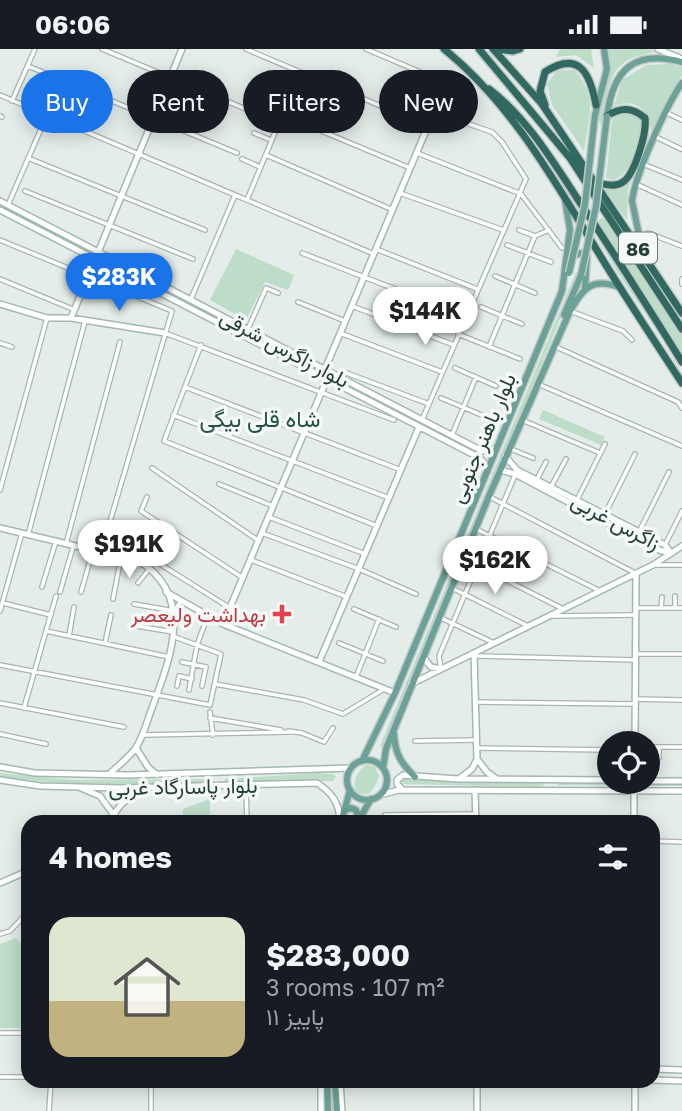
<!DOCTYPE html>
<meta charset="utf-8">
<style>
body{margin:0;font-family:"Golos Text",Vazirmatn,sans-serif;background:#20242c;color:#f1f3f6;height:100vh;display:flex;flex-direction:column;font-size:26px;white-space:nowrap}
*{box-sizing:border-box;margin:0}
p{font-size:23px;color:#9ea1a6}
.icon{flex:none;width:38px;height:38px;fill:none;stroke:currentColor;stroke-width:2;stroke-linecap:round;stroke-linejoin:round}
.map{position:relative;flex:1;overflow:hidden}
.side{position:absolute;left:21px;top:766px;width:639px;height:273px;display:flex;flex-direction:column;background:#171b24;border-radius:21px;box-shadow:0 4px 18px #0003}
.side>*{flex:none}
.banner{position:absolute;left:21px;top:21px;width:640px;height:63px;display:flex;gap:14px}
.tools{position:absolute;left:597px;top:682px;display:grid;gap:14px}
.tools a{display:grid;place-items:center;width:63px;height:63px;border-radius:50%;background:#171b24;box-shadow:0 4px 18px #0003;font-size:35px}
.price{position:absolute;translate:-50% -60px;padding:0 16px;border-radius:24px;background:#fff;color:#222;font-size:23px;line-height:46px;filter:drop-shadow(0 2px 4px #0008)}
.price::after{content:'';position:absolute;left:50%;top:42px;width:21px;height:16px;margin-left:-10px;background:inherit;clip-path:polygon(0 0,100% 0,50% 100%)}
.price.current{background:#1a73e8;color:#fff}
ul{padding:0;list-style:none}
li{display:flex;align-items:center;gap:21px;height:175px;padding:0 28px}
li span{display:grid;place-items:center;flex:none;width:196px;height:140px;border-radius:21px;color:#555}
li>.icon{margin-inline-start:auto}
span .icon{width:84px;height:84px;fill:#fffc;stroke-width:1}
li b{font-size:30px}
h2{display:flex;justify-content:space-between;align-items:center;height:84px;padding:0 28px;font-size:30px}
.pill{padding:0 24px;border-radius:32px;background:#171b24;box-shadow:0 4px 18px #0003;font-size:24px;line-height:63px}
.pill.current{background:#1a73e8;color:#fff}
.status{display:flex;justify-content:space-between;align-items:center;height:49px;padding:0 35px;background:#171b24;direction:ltr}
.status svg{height:19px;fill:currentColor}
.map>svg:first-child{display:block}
</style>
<div class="status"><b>06:06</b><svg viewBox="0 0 49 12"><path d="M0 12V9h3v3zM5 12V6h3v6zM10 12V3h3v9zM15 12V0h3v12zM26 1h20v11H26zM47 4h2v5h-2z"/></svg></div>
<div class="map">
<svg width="682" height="1062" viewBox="0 0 682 1062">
<rect width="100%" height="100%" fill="#e4edea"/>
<!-- green -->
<path fill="#beddc9" d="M560 0H591L594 19 576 6 556 8Z
M609 0H649L657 3C606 9 611 34 601 77L598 70 610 18Z
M670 15 682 18V26L652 85C649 62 638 48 614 57L622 31 646 16Z
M557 21H575C598 50 589 67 584 102L552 56 547 35Z
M621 64 639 68 644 78C638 95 632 125 613 131L606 129 612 71Z
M632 129 628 140 627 171 603 138 622 137Z
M609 163 682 277V319L618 224 591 178Z
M236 200 294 226 288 241 265 233 246 271 210 251Z
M576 223 579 224 384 698 380 697Z
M543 361 605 388 601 396 539 370Z
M366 716 375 718 379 727C375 740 369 751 355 742 353 732 357 722 366 716Z
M0 724 72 731 209 730 211 733 146 736 46 733 0 728Z
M318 724 332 725 336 727 333 732 224 733 225 730Z
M404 728 412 729 545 733 543 737 537 738 404 735 399 732Z
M560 733 682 734V737L558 736 557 734Z
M210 750V773H182L183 760Z
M16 889 23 896 28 891V979H0V895Z"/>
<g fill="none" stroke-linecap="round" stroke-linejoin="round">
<!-- street casing -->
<g stroke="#a7b5b1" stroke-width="6">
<path id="street" d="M102 0 260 66
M246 0 428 77
M366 0 446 34
M28 17 237 104
M274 31 293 39
M0 46 374 205
M12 52 35 0
M264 58 410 119
M667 64 682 71
M0 67 2 68
M254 84 271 91
M656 88 681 100
M417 104 521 145 562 199
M266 106 393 161
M28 109 205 181
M242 110 260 118
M643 115 682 131
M636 135 682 156
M25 142 193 210
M400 144 503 181
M247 151 300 23
M8 156 47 66
M519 181 535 187
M648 184 682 197
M535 187 549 181
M0 191 172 262 101 503
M507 196 551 213
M376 200 477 240
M302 204 465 267
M495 227 535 244
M0 230 75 261
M682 230V235
M191 250 235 146
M298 253 345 272
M352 257 454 296
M481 258 522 275
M570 262 623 282 632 291
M248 280 266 239 278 244
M165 284 394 371
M340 284 442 323
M458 285 520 310
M0 294 12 298
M201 296 164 392 377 477
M554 297 678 353 682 359
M489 298 535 187
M455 319 496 337
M344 323 429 355
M538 335 682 397
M185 338 401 421
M441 349 484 367
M173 366 389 449
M422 371 526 130 502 93 492 83 434 63
M522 371 600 404
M452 386 476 328
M511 400 533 409
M152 419 259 492
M537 430 546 413
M219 435 273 457
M551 438 566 410
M0 441 47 269
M147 448 141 462 243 529
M490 448 635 524
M577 451 605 395
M605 465 635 405
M269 468 365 505
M476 480 600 542
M639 483 669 423
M262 484 359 520 416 545
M28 486 85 272
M66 495 120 293
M665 496 682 462
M465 510 563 560
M251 511 347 548
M140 512 144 505 230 559
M656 516H682
M138 534 150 519
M42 538 56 492
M452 539 528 577
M60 543 73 498
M81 543 93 501
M113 550 121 508
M3 554 51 566
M134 555 174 562 181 552
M635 559H682
M661 559 662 548
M675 559V547
M354 560 396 578
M0 562 22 484
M553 567 635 566
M439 568 494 594
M137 577 173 583
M46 582 169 608
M69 587 74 558
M105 594 111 566
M339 594 383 612
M635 605H682
M476 607 635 611
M182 613 206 618 202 637
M0 616 210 656 221 605 175 588
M441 620 439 607 515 426
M356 628 379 570
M215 635 304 651 343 665 384 640
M177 637 179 627 192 630
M189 641 197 596 208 566
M635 650 682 651
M476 653 635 655
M0 654 124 678
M24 659 56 547
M210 663 213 686
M210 669 281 681
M288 682 302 684 324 693 333 679
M0 685 46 695
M143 686 290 683
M415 692 477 691
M648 698H682
M478 699 609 701
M659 709V698
M246 737 247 774
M385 766 476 765
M247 770 337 774
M653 792 682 793
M0 885 10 882 28 863
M0 984H28
M0 1028H28
M151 1032V1062
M49 1062 51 1032"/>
</g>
<!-- secondary casing -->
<g stroke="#a3b8b2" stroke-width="8">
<path id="secondary" d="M658 0 682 10
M0 152 482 402 497 400
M0 161 480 409 488 419
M0 255 47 269H71L165 284
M71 269 182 0
M325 320 450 25
M505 407 517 421 665 496 671 504
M500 421 515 425 659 501 671 504
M0 479 139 512C196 547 170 610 152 659 147 672 143 689 135 700 128 709 117 718 108 726
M166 543 223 575 395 644
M223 575 327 330
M423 608 431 618 441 620
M319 613 419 378
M411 635 653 516 682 497
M635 695 636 525
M136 699 148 718 157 726
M477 710 487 723 497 730
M0 718 35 724 128 726 351 719
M460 729 472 720 477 710 474 604
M0 731 40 737 121 739 317 734C332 744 339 753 340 772
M648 732H682
M81 739 100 747 113 765
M403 741 397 735V731L403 726 458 730 609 731
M475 741 476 774
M634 742V774
M380 746 399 741 682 742
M111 774C116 755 131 746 148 740
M0 834 28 822
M653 1020 682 1021
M653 1031 682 1032
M321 1032V1062
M340 1032 342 1062
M477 1032V1062
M635 1032V1062"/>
</g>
<!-- primary casing -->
<g stroke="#c2c9c8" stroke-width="9">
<path id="primary" d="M595 66 607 20 604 0
M607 67C613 20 635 0 682 13
M643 205 632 152C635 126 667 55 682 34
M571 207 582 204 587 207 585 239
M564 266 581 226
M394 685C395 705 401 714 415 728
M347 731a20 20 0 1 1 40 0a20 20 0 1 1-40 0Z
M362 712 395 644 562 242 570 181 565 151
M383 719 386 700 489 447 570 262C584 239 591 228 619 238
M344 761 351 759 356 761 359 769
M341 774 350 741
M357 774 371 750
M327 1032 328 1062
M335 1032 337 1062"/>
</g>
<!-- highway casing -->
<g stroke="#c2c9c8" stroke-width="10">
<path id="highway" d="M444 0C511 54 554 131 598 203 625 248 654 291 682 334
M479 0 570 109 682 280
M493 0 542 55 682 264
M498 0 513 2 520 0
M489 40C526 68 552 111 577 149 613 203 648 258 682 313
M545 56 540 42 545 23C579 1 590 24 596 56
M595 133C603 135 615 139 623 133 635 125 647 83 645 69 632 58 621 58 607 67"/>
</g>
<!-- street -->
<use href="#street" stroke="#fff" stroke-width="3.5"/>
<!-- secondary -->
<use href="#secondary" stroke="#fff" stroke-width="5"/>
<!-- primary -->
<use href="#primary" stroke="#6ba196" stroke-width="6"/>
<!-- highway -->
<use href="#highway" stroke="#316961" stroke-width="7"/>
<!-- primary-bridge casing -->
<g stroke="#c2c9c8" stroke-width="9" stroke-linecap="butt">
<path id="primary-bridge" d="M569 224 585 155 595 66
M581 226 596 157 607 67"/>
</g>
<!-- primary-bridge -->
<use href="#primary-bridge" stroke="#6ba196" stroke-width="6"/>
</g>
<!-- markers -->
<path fill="#e0444e" stroke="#f5f9f7" stroke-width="2.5" d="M278.5 554.5h7v7h7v7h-7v7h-7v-7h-7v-7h7z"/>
<g text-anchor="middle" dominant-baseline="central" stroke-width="7" stroke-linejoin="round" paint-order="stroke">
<!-- shield labels -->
<rect fill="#f5f9f7" stroke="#637672" stroke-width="2" x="619" y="183.5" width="38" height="31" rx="5"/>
<g font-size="19" font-weight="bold" fill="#243e39">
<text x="638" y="199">86</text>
</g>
<!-- street labels -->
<g font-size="21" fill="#243e39" stroke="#f5f9f7">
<text transform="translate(285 299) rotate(28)">بلوار زاگرس شرقی</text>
<text transform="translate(482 389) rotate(-67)">بلوار باهنر جنوبی</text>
<text transform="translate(616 472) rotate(28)">زاگرس غربی</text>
<text transform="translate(183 737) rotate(-1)">بلوار پاسارگاد غربی</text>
</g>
<!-- health labels -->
<g font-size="21" fill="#be3a42" stroke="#f5f9f7" text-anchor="end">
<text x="266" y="565">بهداشت ولیعصر</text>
</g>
<!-- neighbourhood labels -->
<g font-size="23" fill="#215047" stroke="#f5f9f7">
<text x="260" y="369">شاه قلی بیگی</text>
</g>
</g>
</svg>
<div class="tools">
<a><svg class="icon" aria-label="locate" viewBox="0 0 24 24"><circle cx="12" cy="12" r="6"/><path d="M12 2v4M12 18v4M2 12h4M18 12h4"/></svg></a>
</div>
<b class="price current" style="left:119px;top:264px">$283K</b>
<b class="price" style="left:425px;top:298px">$144K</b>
<b class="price" style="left:129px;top:531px">$191K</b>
<b class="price" style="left:495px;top:547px">$162K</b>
<div class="banner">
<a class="pill current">Buy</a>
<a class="pill">Rent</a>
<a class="pill">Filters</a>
<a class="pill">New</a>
</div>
<section class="side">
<h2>4 homes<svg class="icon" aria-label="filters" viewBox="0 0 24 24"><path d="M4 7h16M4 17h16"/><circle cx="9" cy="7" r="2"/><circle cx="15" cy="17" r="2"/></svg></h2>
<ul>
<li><span style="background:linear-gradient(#dfe7d0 60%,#c2b280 0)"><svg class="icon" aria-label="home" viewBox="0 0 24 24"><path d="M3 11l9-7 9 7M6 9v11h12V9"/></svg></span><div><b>$283,000</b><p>3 rooms · 107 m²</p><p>پاییز ۱۱</p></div></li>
</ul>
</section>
</div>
